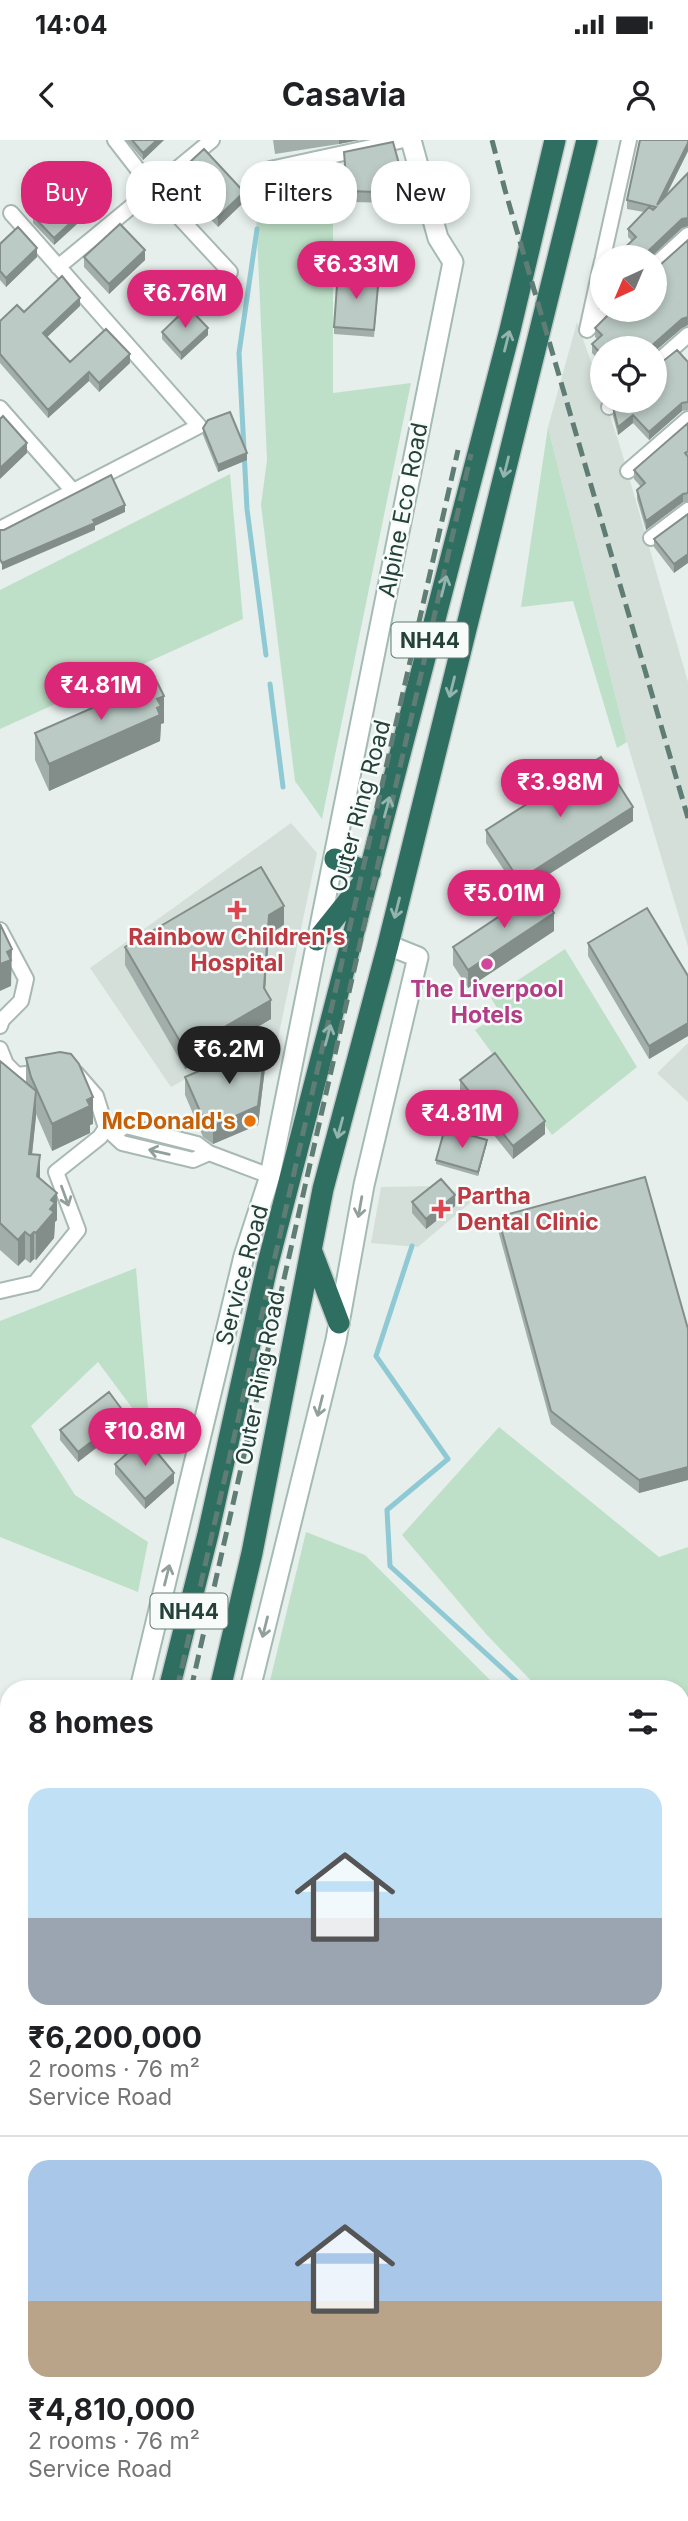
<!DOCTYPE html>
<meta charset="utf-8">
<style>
body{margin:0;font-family:Inter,sans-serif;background:#f2f2f2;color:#202124;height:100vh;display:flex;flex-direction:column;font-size:26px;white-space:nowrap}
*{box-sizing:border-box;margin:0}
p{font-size:23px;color:#757577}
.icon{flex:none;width:38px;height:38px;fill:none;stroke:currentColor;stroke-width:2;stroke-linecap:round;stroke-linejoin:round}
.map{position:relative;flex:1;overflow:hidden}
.side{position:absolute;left:0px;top:1540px;width:690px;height:842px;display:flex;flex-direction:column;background:#fff;border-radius:28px 28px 0 0;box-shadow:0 4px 10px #0003}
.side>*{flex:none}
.banner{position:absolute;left:21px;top:21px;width:648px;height:63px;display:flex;gap:14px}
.needle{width:46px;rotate:224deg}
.controls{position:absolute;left:590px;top:105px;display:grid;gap:14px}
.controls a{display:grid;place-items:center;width:77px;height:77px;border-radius:50%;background:#fff;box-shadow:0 4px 10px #0003;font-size:35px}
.price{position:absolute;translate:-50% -60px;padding:0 16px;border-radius:24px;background:#db2777;color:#fff;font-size:23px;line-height:46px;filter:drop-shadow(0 2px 4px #0008)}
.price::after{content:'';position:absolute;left:50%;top:42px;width:21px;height:16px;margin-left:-10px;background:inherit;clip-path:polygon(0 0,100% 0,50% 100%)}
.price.current{background:#222;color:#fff}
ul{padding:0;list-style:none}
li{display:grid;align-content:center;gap:14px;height:371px;padding:0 28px}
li+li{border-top:2px solid #e0e0e0}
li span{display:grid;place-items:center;height:217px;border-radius:21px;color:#555}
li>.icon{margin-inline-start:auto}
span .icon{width:126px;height:126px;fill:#fffc;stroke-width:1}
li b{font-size:30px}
h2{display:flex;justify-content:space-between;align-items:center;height:84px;padding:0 28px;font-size:30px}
.pill{padding:0 24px;border-radius:28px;background:#fff;box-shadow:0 4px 10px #0003;font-size:24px;line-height:63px}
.pill.current{background:#db2777;color:#fff}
.status{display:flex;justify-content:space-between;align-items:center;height:49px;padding:0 35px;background:#fff;direction:ltr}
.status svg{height:19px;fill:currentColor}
header{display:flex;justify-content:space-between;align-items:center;height:91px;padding:0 28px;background:#fff;font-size:32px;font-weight:700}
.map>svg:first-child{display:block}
</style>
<div class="status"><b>14:04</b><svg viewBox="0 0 49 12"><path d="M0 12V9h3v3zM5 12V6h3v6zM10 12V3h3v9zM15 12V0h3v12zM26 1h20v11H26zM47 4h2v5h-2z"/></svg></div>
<header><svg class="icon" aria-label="back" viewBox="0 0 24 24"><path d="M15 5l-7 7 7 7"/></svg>Casavia<svg class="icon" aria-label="person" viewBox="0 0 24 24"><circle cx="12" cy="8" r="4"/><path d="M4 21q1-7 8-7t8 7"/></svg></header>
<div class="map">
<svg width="688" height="2381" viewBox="0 0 688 2381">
<rect width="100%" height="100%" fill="#e6efeb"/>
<!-- built -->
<path fill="#d4dfda" d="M577 182 602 253V261H605L620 306 688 542V807L627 602 548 287Z
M291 683 317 713 277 903 243 908 171 947 90 828Z
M688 903V962L657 933Z
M435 1046 477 1057 418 1107 371 1103 381 1047Z"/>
<!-- green -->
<path fill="#bfe0c8" d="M333 31V253L411 243 322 679 295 641 261 365 267 320 255 50Z
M548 287 627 602 617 608 573 461 521 467Z
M230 334 243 479 0 589V450Z
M565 809 637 927 552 995 475 890 500 873 491 858Z
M136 1128 150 1292 98 1222 31 1286 75 1355 148 1402 138 1452 0 1397V1181Z
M499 1287 659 1417 688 1407V1669L681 1664V1549H539L486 1494 402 1395Z
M306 1392 365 1415 499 1549H268Z
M688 1922V2140L681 2144V1928Z"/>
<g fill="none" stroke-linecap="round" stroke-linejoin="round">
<!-- stream -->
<path stroke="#8ec9d4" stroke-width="5" d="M257 89 239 213 247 369 266 515
M270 544 283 647
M412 1106 376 1216 448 1319 387 1370 390 1426 525 1549
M681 1676 688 1682"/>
<!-- street casing -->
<g stroke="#a8b8b2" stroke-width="18">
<path id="street" d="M115 0 153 49 230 132
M270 29 404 0
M603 117 629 0
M654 126 688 95
M58 127 212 0
M587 190 602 121
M587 190 608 170
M654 225 688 195
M609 267 615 261
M0 268 73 351
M628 331 688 279
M0 389 199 286 11 73
M651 398 688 370
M0 790 26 839 21 861 2 880 0 886
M0 909 6 924 17 935 43 932
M76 933 96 956 106 988 122 1003 193 1020 209 1013
M113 993 126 986 197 1004 209 1013 270 1036
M0 1151 35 1143 78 1090 56 1032 100 997 106 988
M0 1842 9 1852
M0 1934 9 1943
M0 2100 9 2101
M681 2209 688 2216
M123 2373 128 2381
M147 2373 152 2381
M450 2373 457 2381"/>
</g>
<!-- secondary casing -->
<g stroke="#a4bbb3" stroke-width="23">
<path id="secondary" d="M140 1549 244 1116 270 1036 453 122 438 98 411 0
M250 1549 336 1200 364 1045 418 817 388 805
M681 1891 688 1885
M681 1910 688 1904
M0 2169 9 2127
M47 2381 49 2373"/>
</g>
<!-- highway casing -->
<g stroke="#c2cac8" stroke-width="24">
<path id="highway" d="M335 719 370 733
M317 800 365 740
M312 1112 339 1183
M169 1549 208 1394 267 1127 510 190 555 0
M220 1549 252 1413 323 1049 388 805 587 0
M0 2245 9 2209
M23 2381 25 2373"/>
</g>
<!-- street -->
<use href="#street" stroke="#fff" stroke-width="14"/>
<!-- secondary -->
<use href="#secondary" stroke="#fff" stroke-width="19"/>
<!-- highway -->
<use href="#highway" stroke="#2f6f62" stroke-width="21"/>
<!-- rail -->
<path stroke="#5f7d75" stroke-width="5" stroke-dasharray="14 7" stroke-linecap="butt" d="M492 0 505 50 688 678
M177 1549 458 310
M191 1549 471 314
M0 2326 9 2287
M1 2381 9 2348"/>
</g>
<!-- wall -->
<path fill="#a1aea9" d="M126 0H164L143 20Z
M273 0H359L339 4 275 14Z
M688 11 666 56 682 88 632 101 628 97V89L644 72 627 69V60Z
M344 12 407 53V63L347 62Z
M177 34 244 62 218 87 177 44Z
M89 73 54 105 33 83V76Z
M688 100V185L682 188 654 212V208H602V223L592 213V204L597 199 595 197V188Z
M0 104 37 117 6 147 0 140Z
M84 117 145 120 109 154 84 127Z
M379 142 374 197 334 194V187Z
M80 166 47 197 70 222 130 223 99 252 89 241 48 278 0 223V181L24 172Z
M162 192 208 195 181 220 162 199Z
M688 222V270L682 271 649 300 633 283 618 295 613 276V267L657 226Z
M688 283V362H683L646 390 637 359V350L641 347 634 339V330Z
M203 288 247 320 218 332 203 295Z
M688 374 674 433 654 407V399Z
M164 583 161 584 160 601 49 651 35 620V593Z
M633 681 519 753 486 703V690Z
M284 785 269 794 265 850 271 879 185 929 125 825V807Z
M554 791 468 848 453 825V807Z
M588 803 688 836V896L649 919 588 816Z
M26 918 93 984 90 985V993L52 1011 36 974 32 1015 40 1038 57 1080 55 1082 54 1098 36 1120 34 1119 30 1123 25 1119 18 1126 0 1110V921L26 942Z
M266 920 258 985 213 1004 203 997 185 955V937Z
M460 940 545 994 513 1019 460 953Z
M487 1003 478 1036 436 1024V1020Z
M412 1062 455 1066 426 1089 412 1073Z
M498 1077 688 1189V1340L639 1353 551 1284 498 1090Z
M126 1285 78 1322 60 1300V1290Z
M115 1324 174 1343 145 1369 115 1334Z
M206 2373H383L388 2381H206Z
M473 2373H532L534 2376 537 2373H610L602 2381H481Z"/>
<!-- shaded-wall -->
<path fill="#838d89" d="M157 0H164L143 20V13Z
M339 0H359L339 4Z
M688 3V11L657 73V65Z
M244 52V62L218 87V77Z
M89 66V73L54 105V98Z
M688 78V86L682 88 651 117H645V114L682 79Z
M37 108V117L6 147V138Z
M145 110V120L109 154V144Z
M80 158V166L43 201V193Z
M688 177V185L682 188 654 212V208H649L682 179Z
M208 188V195L181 220V213Z
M626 202V208H620Z
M130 214V223L99 252V243Z
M89 232V241L48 278V270Z
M682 263V271L649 300V292Z
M633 275V283L618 295V287Z
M27 303V313L0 339V328Z
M247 313V320L218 332V325Z
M683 354V362L646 390V381Z
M125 365V372L95 386V390L2 430V423Z
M688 414V423L674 433V424Z
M164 556V583L161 584 160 601 49 651V624L157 559Z
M633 667V681L519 753V740Z
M284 766V785L269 794 264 864 271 860V879L185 929V910L264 848 269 775Z
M554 773V791L468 848V830Z
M12 809 11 846 0 851V824L7 812Z
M688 883V896L649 919V906Z
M266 902V920L258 985 213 1004V986Z
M36 951V977L29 1041V1014Z
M93 957V984L90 985V993L52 1011V984Z
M545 981V994L513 1019V1006Z
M487 1000V1003L478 1036V1032Z
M40 1015V1042L37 1036Z
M57 1053V1080L55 1082 54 1098 36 1120V1093L51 1060Z
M455 1055V1066L426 1089V1079Z
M25 1092V1119L18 1126V1100Z
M34 1092V1119L30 1123V1096Z
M126 1275V1285L78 1322V1312Z
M688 1327V1340L639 1353V1340Z
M174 1333V1343L145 1369V1359Z
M9 1722V1741L0 1743V1725Z
M9 1950V1959L0 1966V1956Z
M9 2038V2051L6 2061 0 2065V2051Z
M688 2248V2265L681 2272V2255Z
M594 2373H610L602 2381H592V2375Z"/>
<!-- building -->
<path fill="#bbcac4" stroke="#838d89" stroke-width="2" d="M132 0H157L143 13Z
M640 0H688V3L657 65 688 33V78L682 79 645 114 646 117H615L636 97 628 89 649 67 653 70 656 67 627 60Z
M393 2 407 53 347 51 344 12Z
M204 9 244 52 218 77 177 34Z
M68 43 89 66 54 98 33 76Z
M120 84 145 110 109 144 84 117Z
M18 87 37 108 6 138 0 131V104Z
M688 100V177L682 179 649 208H633L626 202 620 208H602V215L592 204 602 195 595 188 613 170H654V127L660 125Z
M338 132 379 135 374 190 334 187Z
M62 136 80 158 43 193 70 222 106 189 130 214 99 243 89 232 48 270 0 214V181L17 165 24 172Z
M188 167 208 188 181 213 162 192Z
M677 210 688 222V262L682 263 649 292 633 275 618 287 613 267 620 261H654V225L657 226Z
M230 272 247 313 218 325 203 288 208 280Z
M3 276 27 303 0 328V279Z
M688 283V311L685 313 688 317V353L683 354 646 381 637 350 645 343 634 330Z
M111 335 125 365 93 380 95 383 2 423 0 419V390H4Z
M688 374V414L674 424 654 399Z
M156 540 164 556 157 559 161 566 157 568 160 575 49 624 35 593Z
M601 617 633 667 519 740 486 690Z
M261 727 284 766 269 775 264 848 271 860 185 910 125 807Z
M539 750 554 773 468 830 453 807Z
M647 768 688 836V883L649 906 588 803Z
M0 784 12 809 7 812 11 820 0 824Z
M266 902 258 966 213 986 203 978 185 937Z
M60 912 71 914 79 924 93 957 87 960 90 966 52 984 31 937 26 918Z
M495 913 545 981 513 1006 460 940Z
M0 921 36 951 29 1014 40 1015 37 1036 57 1053 51 1060 55 1063 50 1069 54 1072 36 1093 34 1092 30 1096 25 1092 18 1100 0 1083Z
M445 988 487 1000 478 1032 436 1020Z
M645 1037 688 1189V1327L639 1340 551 1271 498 1077Z
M441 1039 455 1055 426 1079 412 1062Z
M109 1252 126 1275 78 1312 60 1290Z
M145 1298 174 1333 145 1359 115 1324Z
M9 1597V1722L0 1725V1601Z
M0 1938 9 1946V1950L0 1956Z
M5 1968 9 1972V2038L6 2048 0 2051V1970Z
M681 2216 688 2224V2248L681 2255Z
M210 2373H383L388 2381H215Z
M491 2373H532L534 2376 537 2373H594L592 2375 596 2378 593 2381H499Z"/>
<!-- one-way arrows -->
<defs><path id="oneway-shaft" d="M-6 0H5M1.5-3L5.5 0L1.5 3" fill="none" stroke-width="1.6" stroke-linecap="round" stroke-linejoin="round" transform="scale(1.75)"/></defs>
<g stroke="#93b5ae">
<use href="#oneway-shaft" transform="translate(507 201) rotate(-76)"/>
<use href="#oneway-shaft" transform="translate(506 327) rotate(104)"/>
<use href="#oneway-shaft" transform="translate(444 446) rotate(-76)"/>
<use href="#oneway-shaft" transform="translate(452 547) rotate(104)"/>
<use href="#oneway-shaft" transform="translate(387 667) rotate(-75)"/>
<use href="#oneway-shaft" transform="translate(397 768) rotate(104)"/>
<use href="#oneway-shaft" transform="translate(328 895) rotate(-75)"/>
<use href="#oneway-shaft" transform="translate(340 988) rotate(105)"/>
</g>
<g stroke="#92a09c">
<use href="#oneway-shaft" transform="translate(159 1012) rotate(-167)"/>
<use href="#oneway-shaft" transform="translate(65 1056) rotate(70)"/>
<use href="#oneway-shaft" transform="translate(360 1067) rotate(100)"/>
<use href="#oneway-shaft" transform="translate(320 1266) rotate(104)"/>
<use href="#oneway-shaft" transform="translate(167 1435) rotate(-76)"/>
<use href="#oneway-shaft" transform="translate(265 1487) rotate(104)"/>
</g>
<!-- markers -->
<g fill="#e0444e" stroke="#f7fbf9" stroke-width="2.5">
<path d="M233.5 759.5h7v7h7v7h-7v7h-7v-7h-7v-7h7z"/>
<path d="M437.5 1058.5h7v7h7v7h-7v7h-7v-7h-7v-7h7z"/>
</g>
<circle fill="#d1479c" stroke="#f7fbf9" stroke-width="2.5" cx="487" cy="824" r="7"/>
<circle fill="#e8710a" stroke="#f7fbf9" stroke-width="2.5" cx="250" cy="981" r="7"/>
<g text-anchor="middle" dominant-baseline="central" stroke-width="5" stroke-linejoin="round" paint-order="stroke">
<!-- shield labels -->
<g fill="#f7fbf9" stroke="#637a73" stroke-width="2">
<rect x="391.5" y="482.5" width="77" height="35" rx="5"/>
<rect x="150.5" y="1453.5" width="77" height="35" rx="5"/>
</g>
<g font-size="21" font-weight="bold" fill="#24423a">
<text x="430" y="500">NH44</text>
<text x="189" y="1471">NH44</text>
</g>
<!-- street labels -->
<g font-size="23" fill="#24423a" stroke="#f7fbf9">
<text transform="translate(403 370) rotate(-79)">Alpine Eco Road</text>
<text transform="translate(360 666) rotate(-75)">Outer Ring Road</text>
<text transform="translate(242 1135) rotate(-75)">Service Road</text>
<text transform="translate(260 1238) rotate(-79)">Outer Ring Road</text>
</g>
<!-- health labels -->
<g font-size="23" font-weight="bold" fill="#be3a42" stroke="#f7fbf9">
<text x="237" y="797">Rainbow Children's<tspan x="237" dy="26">Hospital</tspan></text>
<text x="457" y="1056" text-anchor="start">Partha<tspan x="457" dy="26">Dental Clinic</tspan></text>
</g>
<!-- hotel labels -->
<g font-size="23" font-weight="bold" fill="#b23c85" stroke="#f7fbf9">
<text x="487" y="849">The Liverpool<tspan x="487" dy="26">Hotels</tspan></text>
</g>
<!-- food labels -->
<g font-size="23" font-weight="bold" fill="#c56008" stroke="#f7fbf9" text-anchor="end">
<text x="236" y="981">McDonald's</text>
</g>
</g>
</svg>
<div class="controls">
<a><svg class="needle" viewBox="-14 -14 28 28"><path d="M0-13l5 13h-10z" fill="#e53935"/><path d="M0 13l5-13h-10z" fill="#757577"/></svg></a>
<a><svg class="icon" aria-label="locate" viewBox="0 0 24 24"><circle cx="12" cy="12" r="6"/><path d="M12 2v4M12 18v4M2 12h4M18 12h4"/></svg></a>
</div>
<b class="price" style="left:356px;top:161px">₹6.33M</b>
<b class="price" style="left:185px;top:190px">₹6.76M</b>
<b class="price" style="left:101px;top:582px">₹4.81M</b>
<b class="price" style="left:560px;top:679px">₹3.98M</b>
<b class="price" style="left:504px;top:790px">₹5.01M</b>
<b class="price current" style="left:229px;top:946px">₹6.2M</b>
<b class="price" style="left:462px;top:1010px">₹4.81M</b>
<b class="price" style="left:145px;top:1328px">₹10.8M</b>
<div class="banner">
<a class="pill current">Buy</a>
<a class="pill">Rent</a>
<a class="pill">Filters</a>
<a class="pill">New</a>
</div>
<section class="side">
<h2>8 homes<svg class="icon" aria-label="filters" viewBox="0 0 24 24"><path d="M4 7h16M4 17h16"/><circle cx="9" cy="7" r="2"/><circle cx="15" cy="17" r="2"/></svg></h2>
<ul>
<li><span style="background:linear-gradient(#bfe0f5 60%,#9aa5b1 0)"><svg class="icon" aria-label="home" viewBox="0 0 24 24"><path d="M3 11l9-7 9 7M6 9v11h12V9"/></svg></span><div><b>₹6,200,000</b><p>2 rooms · 76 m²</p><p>Service Road</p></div></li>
<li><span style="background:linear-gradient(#a9c7e8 65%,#b9a48a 0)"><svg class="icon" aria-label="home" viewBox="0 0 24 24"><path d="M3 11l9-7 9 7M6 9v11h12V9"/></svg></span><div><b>₹4,810,000</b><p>2 rooms · 76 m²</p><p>Service Road</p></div></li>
</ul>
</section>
</div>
